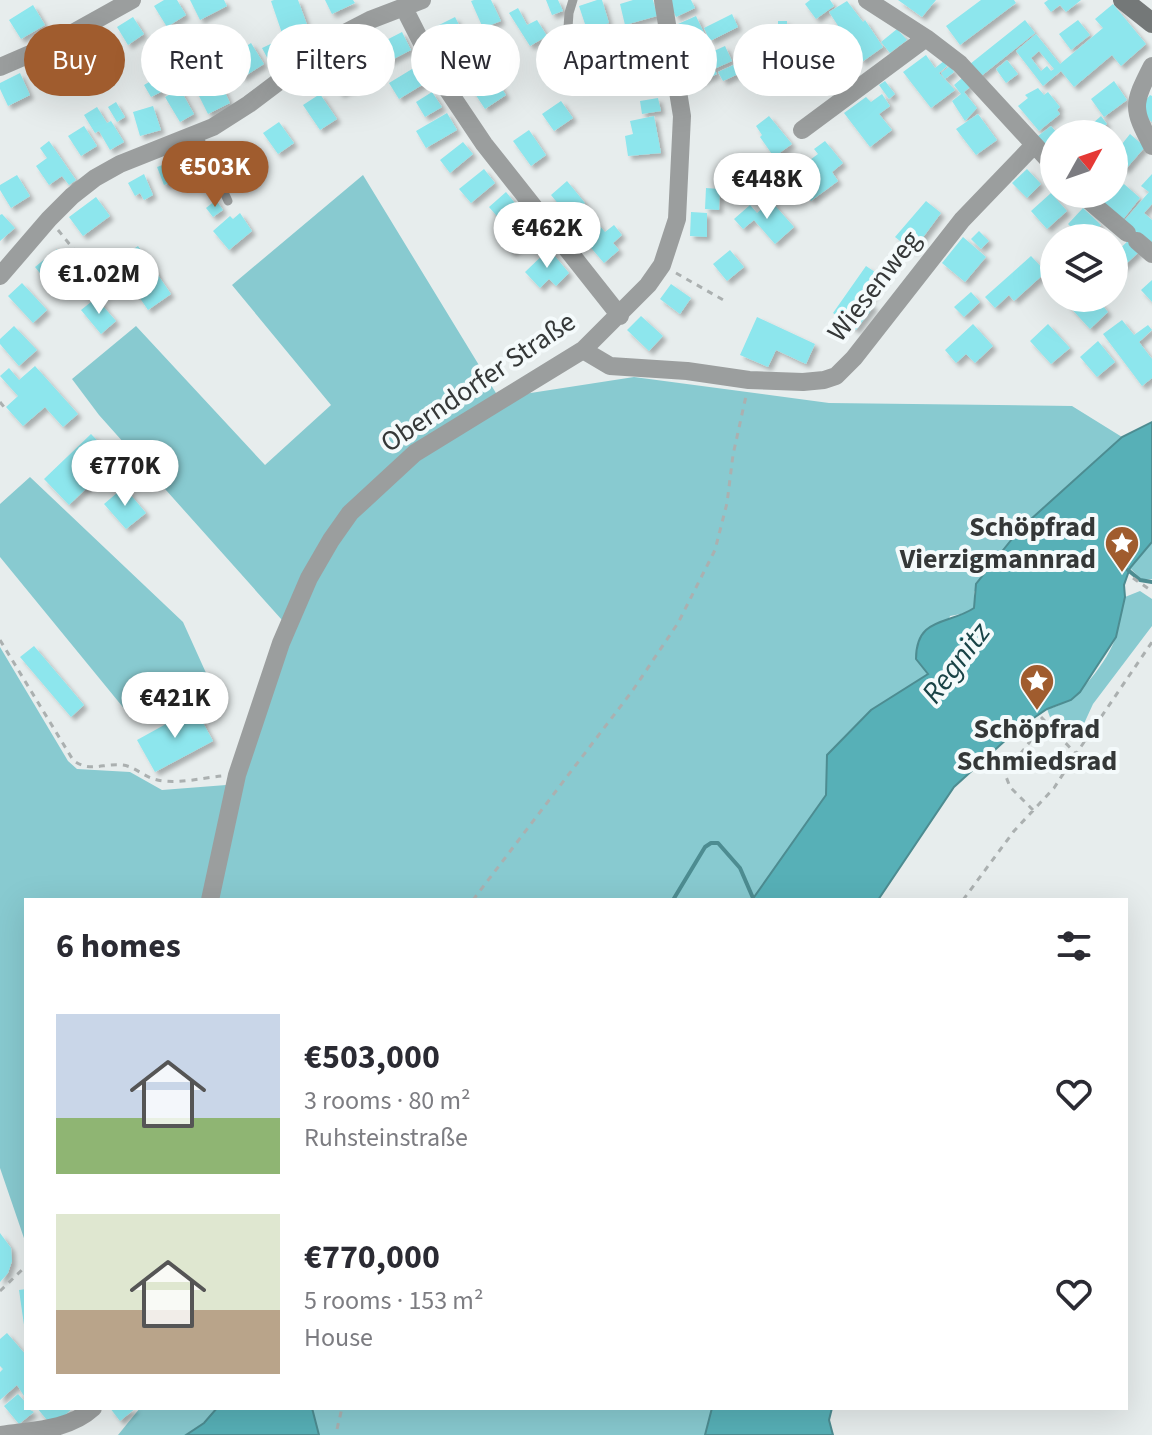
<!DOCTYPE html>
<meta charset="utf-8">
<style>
body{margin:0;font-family:"Source Sans 3",sans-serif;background:#f2f2f3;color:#2b2b33;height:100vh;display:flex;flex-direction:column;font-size:30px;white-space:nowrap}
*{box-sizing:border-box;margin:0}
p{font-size:26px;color:#7c7c81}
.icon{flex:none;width:44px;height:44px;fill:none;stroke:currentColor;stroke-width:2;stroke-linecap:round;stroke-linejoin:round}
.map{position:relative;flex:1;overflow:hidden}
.panel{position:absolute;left:24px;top:898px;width:1104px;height:512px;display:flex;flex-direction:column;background:#fff;border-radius:0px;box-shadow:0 8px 32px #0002}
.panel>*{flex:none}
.top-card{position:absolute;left:24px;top:24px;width:1104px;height:72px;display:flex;gap:16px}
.needle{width:52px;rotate:50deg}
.controls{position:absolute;left:1040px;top:120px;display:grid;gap:16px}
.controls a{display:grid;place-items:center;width:88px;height:88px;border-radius:50%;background:#fff;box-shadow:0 8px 32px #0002;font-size:40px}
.price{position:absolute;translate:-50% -68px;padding:0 18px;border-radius:28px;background:#fff;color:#222;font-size:26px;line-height:52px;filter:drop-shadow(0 2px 4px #0008)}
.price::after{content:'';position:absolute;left:50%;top:48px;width:24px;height:18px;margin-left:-12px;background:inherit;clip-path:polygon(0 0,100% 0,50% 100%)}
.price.active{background:#a05c2e;color:#fff}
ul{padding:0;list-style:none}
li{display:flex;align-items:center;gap:24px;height:200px;padding:0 32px}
li span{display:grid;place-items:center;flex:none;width:224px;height:160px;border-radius:0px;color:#555}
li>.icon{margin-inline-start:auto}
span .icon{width:96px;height:96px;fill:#fffc;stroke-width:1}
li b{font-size:34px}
h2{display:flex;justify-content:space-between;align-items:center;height:96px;padding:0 32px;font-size:34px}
.pill{padding:0 28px;border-radius:36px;background:#fff;box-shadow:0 8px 32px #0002;font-size:28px;line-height:72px}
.pill.active{background:#a05c2e;color:#fff}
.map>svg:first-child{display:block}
</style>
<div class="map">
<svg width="1152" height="1435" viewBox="0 0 1152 1435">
<defs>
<filter id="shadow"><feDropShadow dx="4" dy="4" stdDeviation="2" flood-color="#0004"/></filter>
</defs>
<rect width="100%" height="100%" fill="#e7eded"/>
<!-- green -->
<path fill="#88cad0" d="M363 175 499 398 634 377 829 403 1072 406 1122 437 1020 529 974 592V608L966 613 950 616 929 674 827 755 826 795 752 900H26V1244L0 1168V647L68 761 77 769 130 772 162 790 239 784 282 620 99 415 72 379 136 326 265 465 331 405 232 285Z
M30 477 183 622 211 684 131 717 0 557V504Z
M1152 542V579L1142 580 1130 568Z
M1140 591 1152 599V626L1093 704 1082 728 1072 738 1064 737 1051 720 1047 709C1076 705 1109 660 1117 634 1120 622 1122 609 1125 597Z
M140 1408H217L204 1423 186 1435H118Z
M312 1408H712L705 1435H319Z"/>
<!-- water -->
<path fill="#57b0b7" stroke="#4d8c91" stroke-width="2" d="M1152 422V542L1130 568 1124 585 1125 597 1116 637 1080 692 1071 700 1047 709 1019 728 954 787 878 900H752L826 795 827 755 871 710 928 674 916 659C916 616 949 625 974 608L976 584 1020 529 1122 437Z
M217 1408H312L319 1435H186L204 1423Z
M712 1408H832L829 1420 833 1435H705Z"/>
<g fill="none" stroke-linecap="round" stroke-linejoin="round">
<!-- stream -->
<path stroke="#4d8c91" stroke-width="4" d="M1128 570 1140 580 1152 582
M673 900 705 847 711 843H718L740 868 753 898"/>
</g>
<!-- building -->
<path fill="#8de6ed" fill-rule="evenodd" filter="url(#shadow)" d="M164 0H177L186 15 167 27 154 6Z
M190 0H224L227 6 200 20Z
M274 0H298L309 30 284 39 271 1Z
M325 0H353L355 3 332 14Z
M474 0H491L501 21 483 28 471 1Z
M546 0H558L563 11 552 15Z
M597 0H602L609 23 587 30 579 6Z
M633 0H653L657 16 625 25 620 4Z
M668 0H691L695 8 676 17Z
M810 0H830L834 6 816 19 805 4Z
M898 0H936L922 17Z
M981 0H1014L1016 3 960 45 946 26Z
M1048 0H1081L1066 12 1060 5 1051 12 1044 3Z
M847 1 863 22 865 20 883 47 862 62 829 12Z
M1113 4 1146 44 1121 66 1112 55 1074 87 1061 71 1043 86 1016 51 1036 34 1060 64 1103 28 1095 19ZM1039 51 1054 69 1051 71 1047 66 1041 71 1031 58Z
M33 5 45 25 21 39 9 20Z
M518 8 527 25 537 20 547 36 530 46 509 13Z
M732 14 738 27 710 41 704 28Z
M696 16 704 33 686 41 678 24Z
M133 17 144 34 128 45 117 27Z
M455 17 470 46 453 55 437 26Z
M1025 20 1035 33 980 77 970 64Z
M1078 20 1090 35 1071 50 1059 34Z
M778 21H787V29H778Z
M100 24 109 37 86 52 78 39Z
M897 29 907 40 890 53 881 42Z
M402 32 411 50 376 68 367 50Z
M277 41 284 53 269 61 262 48Z
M251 43 264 64 242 78 229 57Z
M552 43 566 62 553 71 540 52Z
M725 46 732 61 714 69 717 74 696 84 687 63Z
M214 51 221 64 205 72 198 59Z
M589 54 599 56 597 75 587 74Z
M926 55 935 68 944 61 947 66 939 73 955 90 931 108 903 72Z
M67 56 76 73 49 86 41 69Z
M606 58 617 59 615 75 604 74Z
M1007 60 1018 74 1006 83 996 69Z
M740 62 745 71 723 81 718 72Z
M337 66 343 76 356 69 362 82 340 94 328 71Z
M417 66 427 82 399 99 389 83Z
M950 66 954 72 945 79 941 73Z
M489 69 506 95 485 109 468 83Z
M215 71 230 103 208 114 192 82Z
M20 73 30 95 8 106 0 89V83Z
M156 78 163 91 151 97 144 85Z
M962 78 970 87 964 92 977 108 965 121 952 101 961 94 954 85Z
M885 81 895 94 889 99 879 85Z
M1114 81 1127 100 1104 117 1091 99Z
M1038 88 1044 95 1048 92 1060 107 1057 110 1060 114 1039 131 1018 106 1028 98 1025 95Z
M180 89 194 114 180 122 165 97Z
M432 92 442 107 425 117 416 102Z
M320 94 337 119 320 130 303 105Z
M882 94 890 106 879 114 892 130 870 147 844 113 866 97 871 102Z
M1150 95 1152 96V122L1137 111Z
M658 98 661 111 642 114 640 101Z
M561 101 573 118 554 131 542 114Z
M116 102 125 117 117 122 108 107Z
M153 106 161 130 140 136 133 112Z
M97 107 107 123 111 121 124 142 110 150 99 131 95 133 84 115Z
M447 113 457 130 426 148 416 131Z
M978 114 997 140 976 155 956 129Z
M654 116 661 153 628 156 625 136 633 134 630 121Z
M769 116 792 144 774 157 760 137 762 135 756 126Z
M1101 116 1107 124 1099 131 1092 124Z
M279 122 294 143 278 154 263 133Z
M84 126 97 146 81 156 68 136Z
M1051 126 1058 134H1054V151L1052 153 1038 136Z
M529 130 546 155 531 166 513 141Z
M1130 134 1145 147 1125 170 1121 167 1114 175V154Z
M49 141 76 180 69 185 62 176 49 185 36 166 47 158 40 148Z
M825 141 843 163 832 172 838 181 811 201 791 174 818 154 814 149Z
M463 142 473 154 450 173 440 160Z
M240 147 256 169 240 180 225 158Z
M201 151 208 170 164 185 157 167Z
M484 169 495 183 471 203 459 189Z
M1027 169 1041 184 1027 198 1012 183Z
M144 174 153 195 144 200 140 193 135 196 128 183Z
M1152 174V204L1144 213 1152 220V248L1123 222 1149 192 1141 186Z
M17 175 30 196 11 208 0 190V185Z
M567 181 585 203 569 217 551 195Z
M1124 184 1140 198 1121 222 1088 194H1114V187L1118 190Z
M706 188 720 189 719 210 705 209Z
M506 192 519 208 502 222 489 207Z
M1051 193 1067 211 1047 229 1031 211Z
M96 197 110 216 83 236 69 217Z
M216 200 223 210 213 217 206 208Z
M771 201 794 227 775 244 754 220 743 229 734 219 750 205 757 213Z
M926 201 941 213 913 251 895 237Z
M1083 208 1101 225 1087 238H1082L1068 224Z
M691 212 707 213V237L690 236Z
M240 213 252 231 229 250 213 231 230 216 233 219Z
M2 214 15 228 0 241V215Z
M523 220 535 232 512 253 501 240Z
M597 223 605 232 614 225 622 235 613 243 619 250 604 263 581 236Z
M979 231 989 241 981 249 971 239Z
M963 237 986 257 965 282 942 263Z
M1129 240 1139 252 1114 275V254Z
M138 246 171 294 148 310 129 282 137 276 123 256Z
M57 249 72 272 59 282 55 276 47 282 35 267Z
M549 249 569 273 556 286 549 279 540 288 525 272Z
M730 250 744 267 727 281 713 264Z
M1031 256 1046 272 1014 301 1009 295 995 308 985 297Z
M866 266 884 278 868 302 874 306 856 330 833 313Z
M1152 280V302L1141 290Z
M22 283 47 310 33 323 8 296Z
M671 284 691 298 680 314 660 299Z
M971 292 980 302 964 317 954 307Z
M96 298 116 321 101 334 81 310Z
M1073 298H1096L1108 312 1090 329 1067 304Z
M641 316 663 336 649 351 627 330Z
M757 317 815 344 806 364 776 350 768 367 740 355Z
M1122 320 1134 335 1148 325 1152 330 1139 342 1152 359V378L1142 386 1103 334Z
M973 324 993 346 975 363 966 354 956 363 945 350Z
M1048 324 1070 348 1051 364 1030 341Z
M14 326 37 350 19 366 0 344V339Z
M1098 341 1115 362 1097 377 1080 357Z
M35 366 78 414 63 427 45 407 23 426 6 407 18 396 0 376 9 368 19 380Z
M91 434 116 460 69 505 44 479Z
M124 487 146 513 126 529 104 504Z
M34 646 84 705 71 717 20 657Z
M195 708 213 741 155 772 137 740Z
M0 1233 11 1248 12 1261 8 1273 0 1282Z
M26 1289V1325H24L19 1290Z
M7 1333 26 1355V1399L17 1385 0 1400V1372L3 1369 0 1366V1339Z
M18 1394 26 1403V1408L34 1412 19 1424 4 1406Z
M37 1408H73L52 1426Z
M110 1408H136L120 1421Z"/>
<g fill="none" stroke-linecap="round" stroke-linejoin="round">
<!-- path -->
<path stroke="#abb0b0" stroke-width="3" stroke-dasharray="6 6" stroke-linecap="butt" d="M58 230 106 289
M676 273 725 301
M0 402 4 407
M1133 578 1152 591
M0 640 73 760C89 773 103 763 122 765 133 766 141 774 151 778 171 786 201 778 222 776
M1041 717 1076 754 1152 642
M1033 810 1010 787 1005 774 1045 722
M473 900 633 690 678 623 715 550 727 503 733 455 746 396
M963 900 1014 831 1054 788 1076 754
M0 1291 26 1266
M337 1429 342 1408"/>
<!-- lane -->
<path stroke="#9b9e9e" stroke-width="9" d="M567 42 569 13 573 0
M197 133 228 201"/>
<!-- street -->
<path stroke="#9b9e9e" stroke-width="18" d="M867 0 926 38 960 64 1054 166
M404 8 439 77 484 144 620 316
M1152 66C1132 105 1132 108 1152 146
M0 67 51 45 132 0
M802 130 926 38
M1081 194 1127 233
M1137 241 1152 254
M0 276 49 219 72 196 95 178 120 164 213 127 249 104 339 36 370 20 422 0
M583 350 610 366 687 371 749 380 803 382 824 380 836 376 854 358 962 220 1034 145
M210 900 237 775 281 643 309 578 331 540 350 513 415 453 583 350 648 285 662 265 677 219 682 116 663 0
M0 1435C32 1430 68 1431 93 1408"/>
<!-- secondary -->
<path stroke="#747878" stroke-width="20" d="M1123 0 1152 23"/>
</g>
<!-- icons -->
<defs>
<g id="sight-pin" transform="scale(1.8)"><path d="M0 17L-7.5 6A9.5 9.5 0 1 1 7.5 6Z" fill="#a05c2e" stroke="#f4fafb"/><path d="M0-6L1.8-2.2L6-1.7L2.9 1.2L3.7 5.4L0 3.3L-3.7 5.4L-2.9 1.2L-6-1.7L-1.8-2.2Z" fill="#fff"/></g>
</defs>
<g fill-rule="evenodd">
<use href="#sight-pin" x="1122" y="543"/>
<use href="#sight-pin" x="1037" y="681"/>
</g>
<g text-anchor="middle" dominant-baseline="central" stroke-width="8" stroke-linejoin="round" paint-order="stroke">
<!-- street labels -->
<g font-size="28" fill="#353838" stroke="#f4fafb">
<text transform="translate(874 286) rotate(-52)">Wiesenweg</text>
<text transform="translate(478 382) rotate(-34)">Oberndorfer Straße</text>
</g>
<!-- poi labels -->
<g font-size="28" font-weight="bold" fill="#353838" stroke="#f4fafb" text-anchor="end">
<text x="1096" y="527">Schöpfrad<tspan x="1096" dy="32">Vierzigmannrad</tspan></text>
<text x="1037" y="729" text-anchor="middle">Schöpfrad<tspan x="1037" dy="32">Schmiedsrad</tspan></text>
</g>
<!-- water labels -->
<g font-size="30" font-style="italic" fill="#194346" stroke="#f4fafb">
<text transform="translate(956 663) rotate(-53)">Regnitz</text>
</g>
</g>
</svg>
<div class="controls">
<a><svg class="needle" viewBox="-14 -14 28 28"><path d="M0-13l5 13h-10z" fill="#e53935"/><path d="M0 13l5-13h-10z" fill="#7c7c81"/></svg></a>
<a><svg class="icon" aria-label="layers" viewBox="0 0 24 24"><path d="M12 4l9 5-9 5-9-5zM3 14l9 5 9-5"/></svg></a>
</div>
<b class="price active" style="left:215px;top:209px">€503K</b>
<b class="price" style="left:767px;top:221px">€448K</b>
<b class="price" style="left:547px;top:270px">€462K</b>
<b class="price" style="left:99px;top:316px">€1.02M</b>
<b class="price" style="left:125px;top:508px">€770K</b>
<b class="price" style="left:175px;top:740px">€421K</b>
<div class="top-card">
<a class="pill active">Buy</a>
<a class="pill">Rent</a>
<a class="pill">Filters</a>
<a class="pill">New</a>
<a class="pill">Apartment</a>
<a class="pill">House</a>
</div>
<section class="panel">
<h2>6 homes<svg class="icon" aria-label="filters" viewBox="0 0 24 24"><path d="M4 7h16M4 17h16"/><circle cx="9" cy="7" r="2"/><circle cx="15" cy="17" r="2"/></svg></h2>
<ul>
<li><span style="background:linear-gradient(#c9d6e8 65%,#8fb573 0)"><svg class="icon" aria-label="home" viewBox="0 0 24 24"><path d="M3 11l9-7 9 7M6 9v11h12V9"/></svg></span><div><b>€503,000</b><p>3 rooms · 80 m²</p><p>Ruhsteinstraße</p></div><svg class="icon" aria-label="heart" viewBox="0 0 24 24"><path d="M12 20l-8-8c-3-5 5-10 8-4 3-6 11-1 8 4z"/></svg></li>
<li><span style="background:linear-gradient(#dfe7d0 60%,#b9a48a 0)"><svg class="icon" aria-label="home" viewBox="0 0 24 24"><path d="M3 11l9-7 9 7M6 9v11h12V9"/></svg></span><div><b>€770,000</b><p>5 rooms · 153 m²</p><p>House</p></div><svg class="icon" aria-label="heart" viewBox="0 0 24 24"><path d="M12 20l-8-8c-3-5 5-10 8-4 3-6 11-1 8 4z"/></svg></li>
</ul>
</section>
</div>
